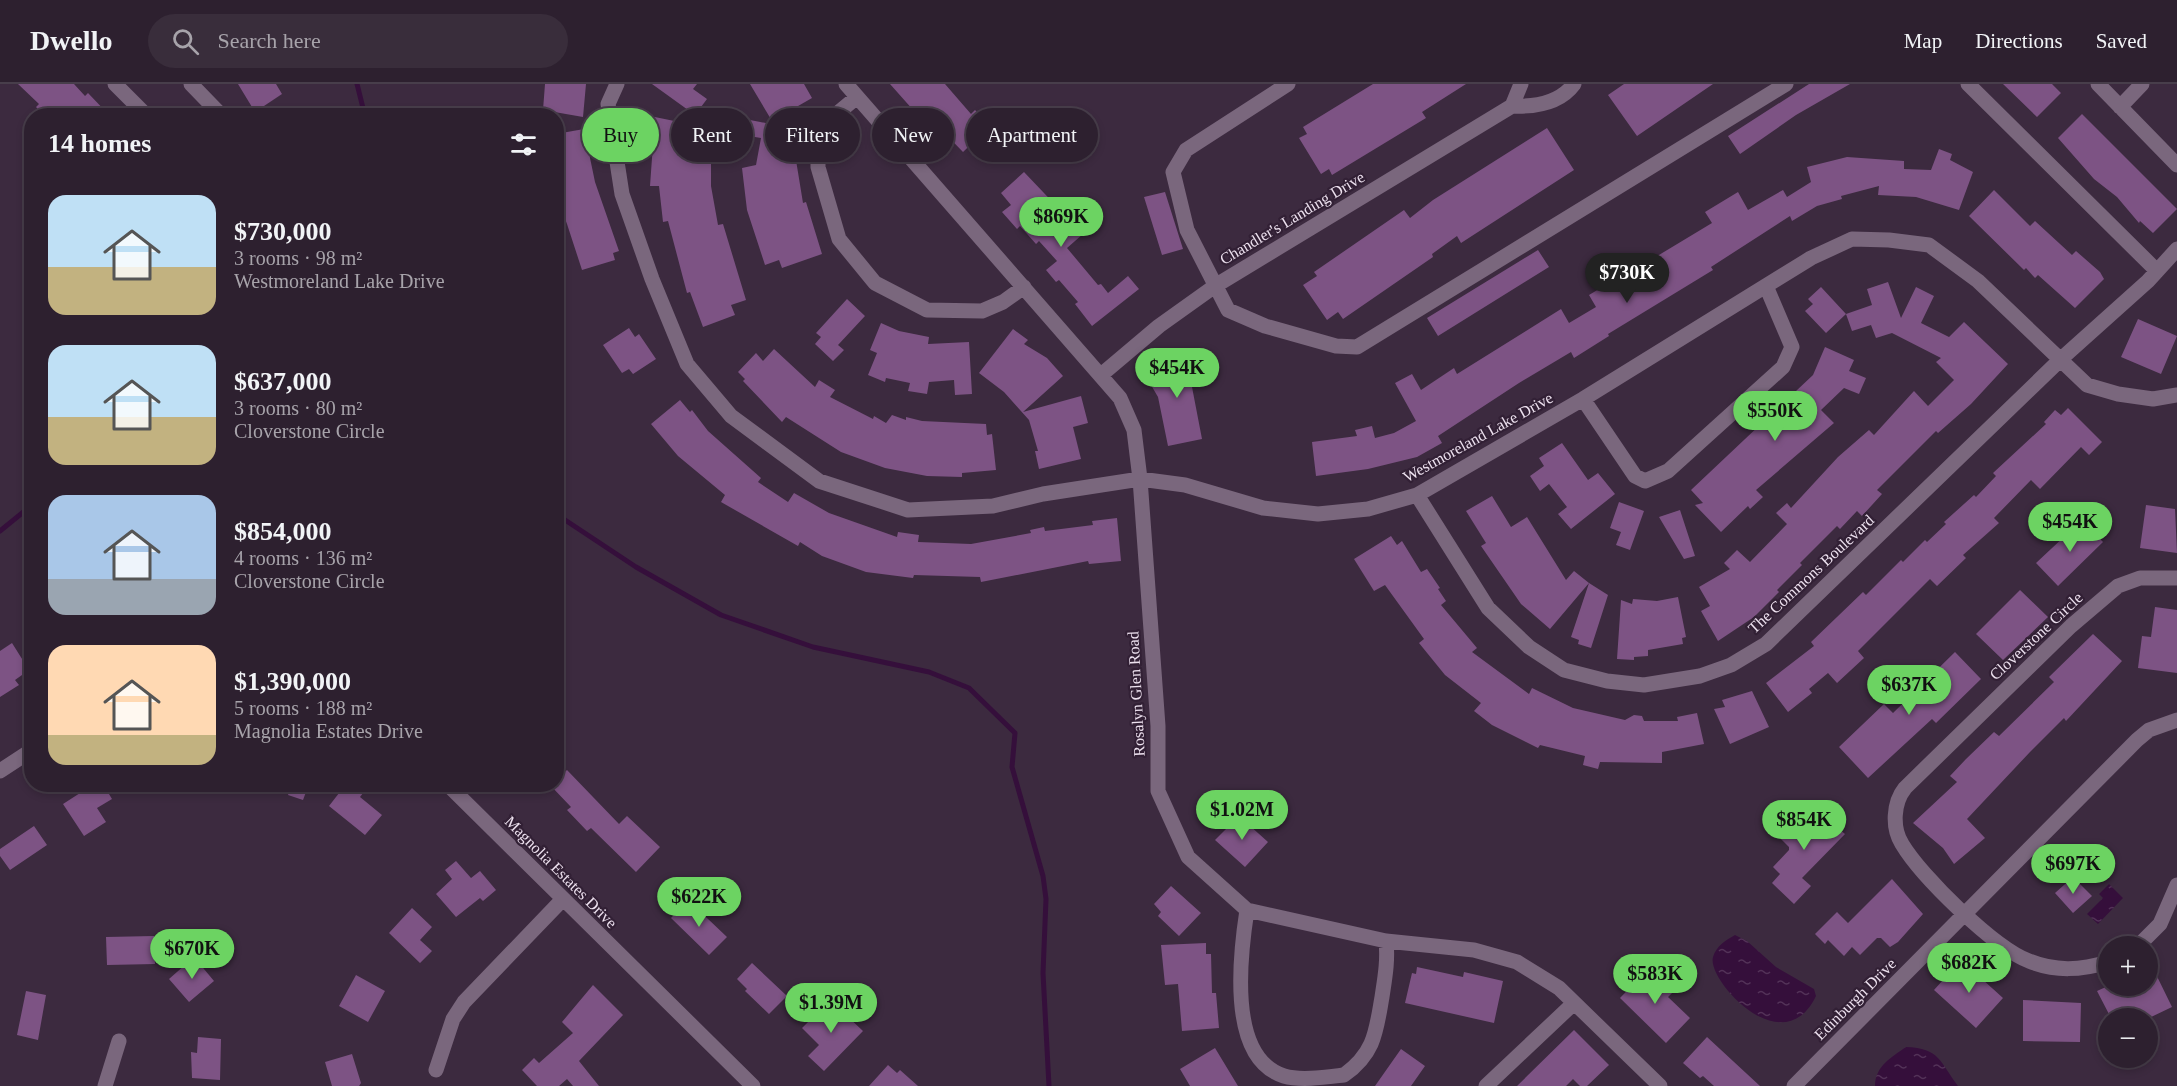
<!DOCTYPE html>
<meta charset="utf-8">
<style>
body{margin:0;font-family:"Times New Roman",serif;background:#392d3b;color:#f1f3f6;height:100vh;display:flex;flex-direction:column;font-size:22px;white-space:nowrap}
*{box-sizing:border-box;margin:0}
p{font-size:20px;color:#a7a3aa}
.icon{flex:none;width:33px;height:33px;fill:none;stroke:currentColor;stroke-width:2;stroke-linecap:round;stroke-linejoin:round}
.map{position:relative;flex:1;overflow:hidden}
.drawer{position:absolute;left:24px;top:24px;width:540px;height:684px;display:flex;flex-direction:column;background:#2d202f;border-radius:24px;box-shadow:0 3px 9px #0003,0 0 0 2px #483e4b}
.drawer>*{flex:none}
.guide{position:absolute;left:582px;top:24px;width:570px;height:54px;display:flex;gap:12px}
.fabs{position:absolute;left:2098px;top:852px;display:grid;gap:12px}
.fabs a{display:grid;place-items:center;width:60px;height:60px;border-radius:50%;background:#2d202f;box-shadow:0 3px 9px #0003,0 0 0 2px #483e4b;font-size:30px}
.price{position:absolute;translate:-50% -51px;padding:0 14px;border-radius:21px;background:#6cd362;color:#111;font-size:20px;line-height:39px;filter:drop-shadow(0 2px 3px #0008)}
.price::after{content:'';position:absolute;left:50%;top:36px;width:18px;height:14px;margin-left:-9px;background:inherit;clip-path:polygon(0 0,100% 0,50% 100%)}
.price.on{background:#222;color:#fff}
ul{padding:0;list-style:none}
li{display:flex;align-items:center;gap:18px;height:150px;padding:0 24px}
li span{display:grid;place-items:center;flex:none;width:168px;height:120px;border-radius:18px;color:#555}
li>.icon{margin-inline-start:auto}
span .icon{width:72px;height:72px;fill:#fffc;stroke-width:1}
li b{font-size:26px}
h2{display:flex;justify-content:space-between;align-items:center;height:72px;padding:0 24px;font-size:26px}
.tag{padding:0 21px;border-radius:27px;background:#2d202f;box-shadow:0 3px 9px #0003,0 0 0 2px #483e4b;font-size:21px;line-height:54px}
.tag.on{background:#6cd362;color:#111}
header{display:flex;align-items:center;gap:36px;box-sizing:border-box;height:84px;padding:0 30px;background:#2d202f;border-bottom:2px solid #483e4b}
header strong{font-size:28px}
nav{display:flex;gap:33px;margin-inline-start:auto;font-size:21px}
.search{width:420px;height:54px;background:#392d3b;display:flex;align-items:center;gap:15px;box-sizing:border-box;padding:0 21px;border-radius:33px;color:#a7a3aa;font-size:22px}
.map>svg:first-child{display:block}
</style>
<header>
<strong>Dwello</strong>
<div class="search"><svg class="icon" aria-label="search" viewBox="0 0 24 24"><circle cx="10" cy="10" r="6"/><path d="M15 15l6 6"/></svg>Search here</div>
<nav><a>Map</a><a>Directions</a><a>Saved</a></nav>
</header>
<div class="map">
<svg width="2177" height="1002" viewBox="0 0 2177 1002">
<defs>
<pattern id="water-ripples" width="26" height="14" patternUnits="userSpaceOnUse" patternTransform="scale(1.5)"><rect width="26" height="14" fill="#350f3b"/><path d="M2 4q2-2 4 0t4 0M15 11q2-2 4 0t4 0" fill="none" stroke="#533258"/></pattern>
</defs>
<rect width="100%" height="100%" fill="#3c2a3f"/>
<!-- water -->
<path fill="url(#water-ripples)" d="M2109 800 2123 814 2098 840 2087 830 2103 814 2099 810Z
M1735 851 1747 857 1776 883 1814 905 1816 912C1783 981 1706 895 1713 873 1716 862 1726 856 1735 851Z
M1906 963C1940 964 1940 978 1958 1002H1875C1875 982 1892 973 1906 963Z"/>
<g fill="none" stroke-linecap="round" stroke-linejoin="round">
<!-- stream -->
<path stroke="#350f3b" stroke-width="5" d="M357 0 365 32
M556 430 636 483 721 531 813 563 929 588 969 604 1015 649 1012 683 1043 792 1046 815 1043 889 1049 1002
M0 447 32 421"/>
</g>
<!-- building -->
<path fill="#7d5384" d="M18 0H74L85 12 88 9 110 32H44L36 23 39 20Z
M238 0H276L282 10 255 28Z
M545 0H586L583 33 543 26Z
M652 0H697L693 5 707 15 695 31Z
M750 0H804L812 14 772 37Z
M890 0H945L971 30 975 26 990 42 963 68 930 34 920 43 909 31 914 27Z
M1373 0H1466L1422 28 1426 34 1332 91 1329 85 1321 90 1299 54 1307 50 1303 43Z
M1624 0H1713L1637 52 1608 11Z
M1809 0H1850L1796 31 1740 70 1728 52Z
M2003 0H2052L2061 9 2037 33Z
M2082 30 2177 125 2153 149 2140 137 2139 139 2117 113 2094 95 2058 54Z
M645 31 689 40 683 47 700 51 696 72H711V102L718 141 723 140 746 216 731 221 735 231 703 243 690 208 687 209 668 137 663 138 659 102H650L653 60 640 58Z
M745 35 797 45 795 52 798 53 795 70 803 119 806 118 822 170 782 184 779 176 765 181 747 126 742 84 756 81 761 54 743 51Z
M1547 44 1574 86 1461 159 1457 152 1432 170 1433 173 1343 235 1338 228 1327 236 1303 201 1317 192 1314 188 1404 126 1410 134 1433 116Z
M584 45 595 98 619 167 613 169 615 176 582 186 567 140 564 132 561 133 556 119V50Z
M1939 65 1952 70 1950 76 1973 88 1959 126 1916 113 1878 111 1879 102 1841 112 1842 115 1817 122 1792 137 1790 132 1711 183 1713 186 1608 250 1609 252 1574 274 1571 268 1519 299 1438 352 1442 359 1417 373 1368 385 1316 392 1312 358 1357 352 1355 346 1372 342 1375 354 1394 349 1416 337 1395 299 1412 290 1421 306 1454 284 1457 290 1561 225 1569 239 1596 223 1589 211 1609 199 1608 196 1641 176 1644 180 1712 139 1705 128 1738 108 1748 126 1783 106 1787 113 1811 98 1807 83 1847 73 1904 77V85L1931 86Z
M1024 88 1083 150 1067 164 1098 201 1101 200 1108 209 1128 192 1139 205 1092 242 1075 220 1078 218 1059 196 1056 198 1046 186 1057 177 1039 157 1036 160 1020 142 1017 145 1002 128 1011 121 1001 109Z
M1994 106 2030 142 2035 137 2072 171 2076 167 2100 188 2104 195 2075 224 2038 191 2035 194 2026 184 2024 186 1969 132Z
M1165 108 1183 165 1162 171 1144 113Z
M1538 166 1549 183 1438 252 1427 234Z
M1888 198 1901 234 1916 203 1934 212 1921 239 1949 253 1964 238 2008 280 1971 320 1938 349 1936 347 1877 406 1882 410 1862 432 1857 427 1840 445 1837 442 1800 479 1802 481 1777 506 1779 508 1754 533 1718 557 1701 527 1710 522 1699 503 1730 485 1724 479 1737 466 1750 478 1787 440 1776 429 1787 419 1791 424 1838 373 1869 346 1874 351 1914 307 1928 322 1954 296 1936 278 1941 274 1892 249 1876 254 1871 241 1852 247 1846 230 1826 249 1805 227 1813 220 1808 215 1821 203 1846 230 1872 221 1867 205Z
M847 215 865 232 838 261 844 266 833 277 815 260 821 253 816 249Z
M2138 235 2177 252 2161 290 2121 273Z
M881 239 899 247 929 253 928 260 969 258 972 310 955 311 954 296 929 298 927 310 908 307 910 299 886 294 885 298 868 291 877 269 870 266Z
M629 244 635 253 639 250 656 275 633 290 629 285 622 289 603 261Z
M1013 245 1028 256 1024 260 1047 274 1063 292 1023 328 1081 312 1088 339 1073 343 1081 375 1039 385 1035 367H1038L1029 336 1004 308 979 289Z
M1825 263 1854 276 1849 287 1866 294 1859 310 1844 304 1821 326 1834 339 1756 406 1763 413 1750 425 1748 422 1721 448 1695 421 1703 419 1691 406 1813 291Z
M774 265 815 303 819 296 835 306 830 313 873 335 874 332 886 339 892 331 906 336V333L922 337 986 340 987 351 992 350 996 386 962 389V393L927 392 885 384 841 368 786 333 782 338 743 297 745 295 738 288 756 269 763 277Z
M1181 266 1198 300 1192 303 1202 355 1168 362 1158 313 1151 301 1160 296 1152 280Z
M680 316 690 328 692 326 708 347 761 394 758 398 788 418 794 409 829 429 897 453 898 448 919 451 918 458 971 460 1031 449 1030 446 1044 443 1045 447 1093 441 1092 437 1117 434 1121 477 1089 480 1088 477 981 498 980 493 914 491 913 494 866 488 822 472 800 458 798 462 721 418 725 411 678 372 651 340Z
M2068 324 2102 358 2089 371 2081 363 2040 405 2031 396 1994 434 1999 439 1963 471 1966 474 1937 502 1930 495 1858 567 1864 574 1837 599 1828 589 1809 605 1812 609 1788 628 1766 599 1814 562 1811 558 1863 508 1866 511 1901 476 1903 478 1925 456 1927 458 1946 440 1944 438 1974 411 1976 413 1996 392 1993 389 2046 340 2044 338 2055 326 2061 331Z
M1562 359 1588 396 1598 389 1615 410 1571 445 1558 430 1567 423 1549 400 1540 407 1530 392 1544 382 1539 374Z
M1492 412 1511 443 1527 433 1566 496 1574 487 1589 499 1550 545 1521 520 1481 462 1486 459 1466 427Z
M1619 418 1644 427 1630 466 1616 461 1621 448 1610 444Z
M2146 421 2175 425 2177 469 2140 464Z
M1680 426 1695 472 1684 475 1659 433Z
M2082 436 2103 458 2058 502 2036 479Z
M1391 452 1397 461 1402 457 1421 488 1427 485 1440 504 1438 505 1446 517 1441 521 1477 564 1472 568 1529 610 1532 604 1573 624 1625 636 1634 631 1642 632 1644 637H1678L1677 633 1697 629 1704 660 1662 668V679L1600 678 1598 685 1583 681 1585 672 1540 661 1538 664 1492 641 1474 627 1481 619 1445 591 1419 559 1424 555 1385 501 1374 507 1354 475Z
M1589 499 1608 511 1591 564 1578 560 1579 556 1571 553Z
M2020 506 2048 533 2003 576 1976 550Z
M1678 513 1686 553 1682 554 1683 560 1648 566V572L1634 573V576L1617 575 1621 516 1632 520 1633 515 1657 517Z
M2155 523 2177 526V589L2138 584 2142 552 2151 553Z
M2093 550 2122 577 2066 637 2064 634 2030 668 1967 735 1985 754 1954 780 1943 764 1913 739 1957 698 1950 692 1966 675 1994 648 1999 652 2054 598 2049 593Z
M12 559 29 586 15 596 19 601 0 613V567Z
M1955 568 1981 595 1936 639 1932 635 1868 694 1839 663 1884 620 1893 629Z
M1752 607 1769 643 1730 660 1714 625 1725 623 1722 616Z
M567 686 619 740 627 732 660 763 636 788 591 744 587 747 567 726 571 723 550 701 556 700V696Z
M94 700H103L112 715 97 724 106 738 84 752 63 720Z
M292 700H309L303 716 288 711Z
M346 700H370L360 713 382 731 365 751 329 722Z
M1806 722 1811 727 1814 724 1845 750 1802 794 1811 802 1794 820 1772 799 1780 790 1773 783 1789 766V763L1779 753 1785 747 1783 745Z
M1239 732 1268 758 1245 783 1215 756Z
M34 742 47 761 10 786 0 772V765Z
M456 777 471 794 480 787 496 806 483 817 480 814 456 833 436 810 452 795 445 786Z
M2073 793 2092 812 2073 829 2055 809Z
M1892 795 1923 830 1898 858 1890 863 1881 854H1877L1860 871 1852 863 1844 872 1828 856 1825 860 1815 850 1837 828 1848 839Z
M1171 802 1201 829 1179 852 1158 832 1161 828 1154 820Z
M688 816 727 853 709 871 671 834Z
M412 824 432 843 420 856 432 867 420 879 389 849Z
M154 852 155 880 107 881 106 853Z
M1206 859V870H1211L1212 909H1216L1219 944 1182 947 1178 900 1165 901 1161 861Z
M194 873 214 897 189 918 169 895Z
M2148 874 2172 923 2149 934H2111L2097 907 2108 902H2148Z
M1961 876 2003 914 1976 944 1934 906Z
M752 879 787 912 769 930 745 907 747 905 737 895Z
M1417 883 1463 893 1464 888 1503 897 1494 939 1405 919 1412 889 1416 890Z
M1650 883 1674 907 1668 913 1690 934 1666 959 1620 914Z
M356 891 385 907 368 938 339 922Z
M593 901 623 931 579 977 599 1002H573L567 995 559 1002H537L522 986 534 974 539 979 573 949 562 938Z
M26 907 46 911 38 956 17 951Z
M830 916 863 947 824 987 808 972 819 961 802 944Z
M2023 916 2081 919 2080 958 2023 957Z
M1574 946 1609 981 1587 1002H1580L1573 995 1566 1002H1517Z
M198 953 221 955 220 996 192 994 191 968 197 969Z
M1707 953 1760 1002H1714L1703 992 1700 994 1683 979Z
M1215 964 1238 1002H1190L1180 985Z
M1401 965 1425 982 1411 1002H1375Z
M352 970 361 999 359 1002H332L325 978Z
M888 981 897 989 900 986 918 1002H869Z"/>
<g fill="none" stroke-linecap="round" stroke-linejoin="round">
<!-- street -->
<path stroke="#7a677d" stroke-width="15" d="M115 0 147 32
M191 0 222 32
M617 0 608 20 622 110 652 195 687 280 731 332 819 397 908 426 993 422 1043 410 1140 395 1185 401 1263 424 1318 430 1368 425 1417 411 1583 315 1811 174 1852 155 1889 156 1929 161 1978 197 2087 301 2118 310 2153 315 2177 311
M846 0 1120 314 1134 346 1140 395 1158 642V707L1188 773 1247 826 1386 857 1474 866 1517 878 1559 904 1660 1002
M1288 0 1186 66 1173 88 1187 146 1228 226 1265 242 1336 262 1357 263 1786 0
M1968 0 2157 187
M2098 0 2177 81
M857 13 833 33 818 54V83L839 155 875 199 927 226 982 227 1003 218 1024 203
M1512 22 1521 0
M2120 23 2142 0
M1101 291 1159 242 1215 202 1512 22C1534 23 1560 19 1574 0
M1583 315 1635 392 1645 397 1668 387 1783 283 1792 263 1766 202
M1417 411 1488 524 1529 563 1564 586 1607 597 1644 601 1700 592 1731 581 1766 560 2061 275 2148 197 2177 165
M0 687 32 666
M447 700 753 1002
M1247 826C1240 871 1227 974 1284 992 1301 997 1327 993 1344 991 1375 969 1376 947 1382 913 1385 893 1388 877 1386 857
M2138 862 2160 840 2177 801
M2109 878C2081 886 2056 888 2029 877 1994 864 1921 792 1902 760 1892 744 1893 719 1905 704L2071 542 2118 502 2140 494H2177
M436 986 453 935 464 918 563 815
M105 1002 119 957
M1486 1002 1574 919
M1794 1002 2137 656 2149 646 2177 636"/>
</g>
<g text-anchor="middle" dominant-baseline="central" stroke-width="4.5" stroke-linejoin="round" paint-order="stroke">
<!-- street labels -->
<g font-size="16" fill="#ede1ef" stroke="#322035">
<text transform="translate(1292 134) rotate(-31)">Chandler's Landing Drive</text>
<text transform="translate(1478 353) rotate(-29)">Westmoreland Lake Drive</text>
<text transform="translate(1811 490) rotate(-43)">The Commons Boulevard</text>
<text transform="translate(2036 552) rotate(-43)">Cloverstone Circle</text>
<text transform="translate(1136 610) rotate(-93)">Rosalyn Glen Road</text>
<text transform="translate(561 788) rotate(45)">Magnolia Estates Drive</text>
<text transform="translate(1855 915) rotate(-45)">Edinburgh Drive</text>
</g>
</g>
</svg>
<div class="fabs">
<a>+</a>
<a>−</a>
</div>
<b class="price" style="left:1061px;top:164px">$869K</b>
<b class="price on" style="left:1627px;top:220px">$730K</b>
<b class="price" style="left:1177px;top:315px">$454K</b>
<b class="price" style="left:1775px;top:358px">$550K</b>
<b class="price" style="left:2070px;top:469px">$454K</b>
<b class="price" style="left:1909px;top:632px">$637K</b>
<b class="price" style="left:1242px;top:757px">$1.02M</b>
<b class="price" style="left:1804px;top:767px">$854K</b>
<b class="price" style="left:2073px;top:811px">$697K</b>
<b class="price" style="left:699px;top:844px">$622K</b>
<b class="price" style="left:192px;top:896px">$670K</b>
<b class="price" style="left:1969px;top:910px">$682K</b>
<b class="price" style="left:1655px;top:921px">$583K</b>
<b class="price" style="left:831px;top:950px">$1.39M</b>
<div class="guide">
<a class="tag on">Buy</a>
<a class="tag">Rent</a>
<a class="tag">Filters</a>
<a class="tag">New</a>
<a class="tag">Apartment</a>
</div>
<section class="drawer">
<h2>14 homes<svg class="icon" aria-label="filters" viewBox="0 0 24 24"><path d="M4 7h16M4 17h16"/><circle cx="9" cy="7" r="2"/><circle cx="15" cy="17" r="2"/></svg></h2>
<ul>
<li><span style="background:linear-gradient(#bfe0f5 60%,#c2b280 0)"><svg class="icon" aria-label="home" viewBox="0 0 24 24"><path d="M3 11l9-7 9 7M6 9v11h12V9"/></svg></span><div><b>$730,000</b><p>3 rooms · 98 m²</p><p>Westmoreland Lake Drive</p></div></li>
<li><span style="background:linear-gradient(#bfe0f5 60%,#c2b280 0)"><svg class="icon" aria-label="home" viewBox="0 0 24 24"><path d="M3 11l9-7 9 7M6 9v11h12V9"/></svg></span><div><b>$637,000</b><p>3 rooms · 80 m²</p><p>Cloverstone Circle</p></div></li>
<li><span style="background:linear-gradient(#a9c7e8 70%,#9aa5b1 0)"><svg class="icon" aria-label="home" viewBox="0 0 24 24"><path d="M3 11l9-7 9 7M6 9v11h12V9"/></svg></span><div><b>$854,000</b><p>4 rooms · 136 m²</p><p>Cloverstone Circle</p></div></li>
<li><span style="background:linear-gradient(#ffd9b3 75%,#c2b280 0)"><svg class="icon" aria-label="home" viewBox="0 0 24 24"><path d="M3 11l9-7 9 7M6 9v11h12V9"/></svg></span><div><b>$1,390,000</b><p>5 rooms · 188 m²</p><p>Magnolia Estates Drive</p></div></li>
</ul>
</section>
</div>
